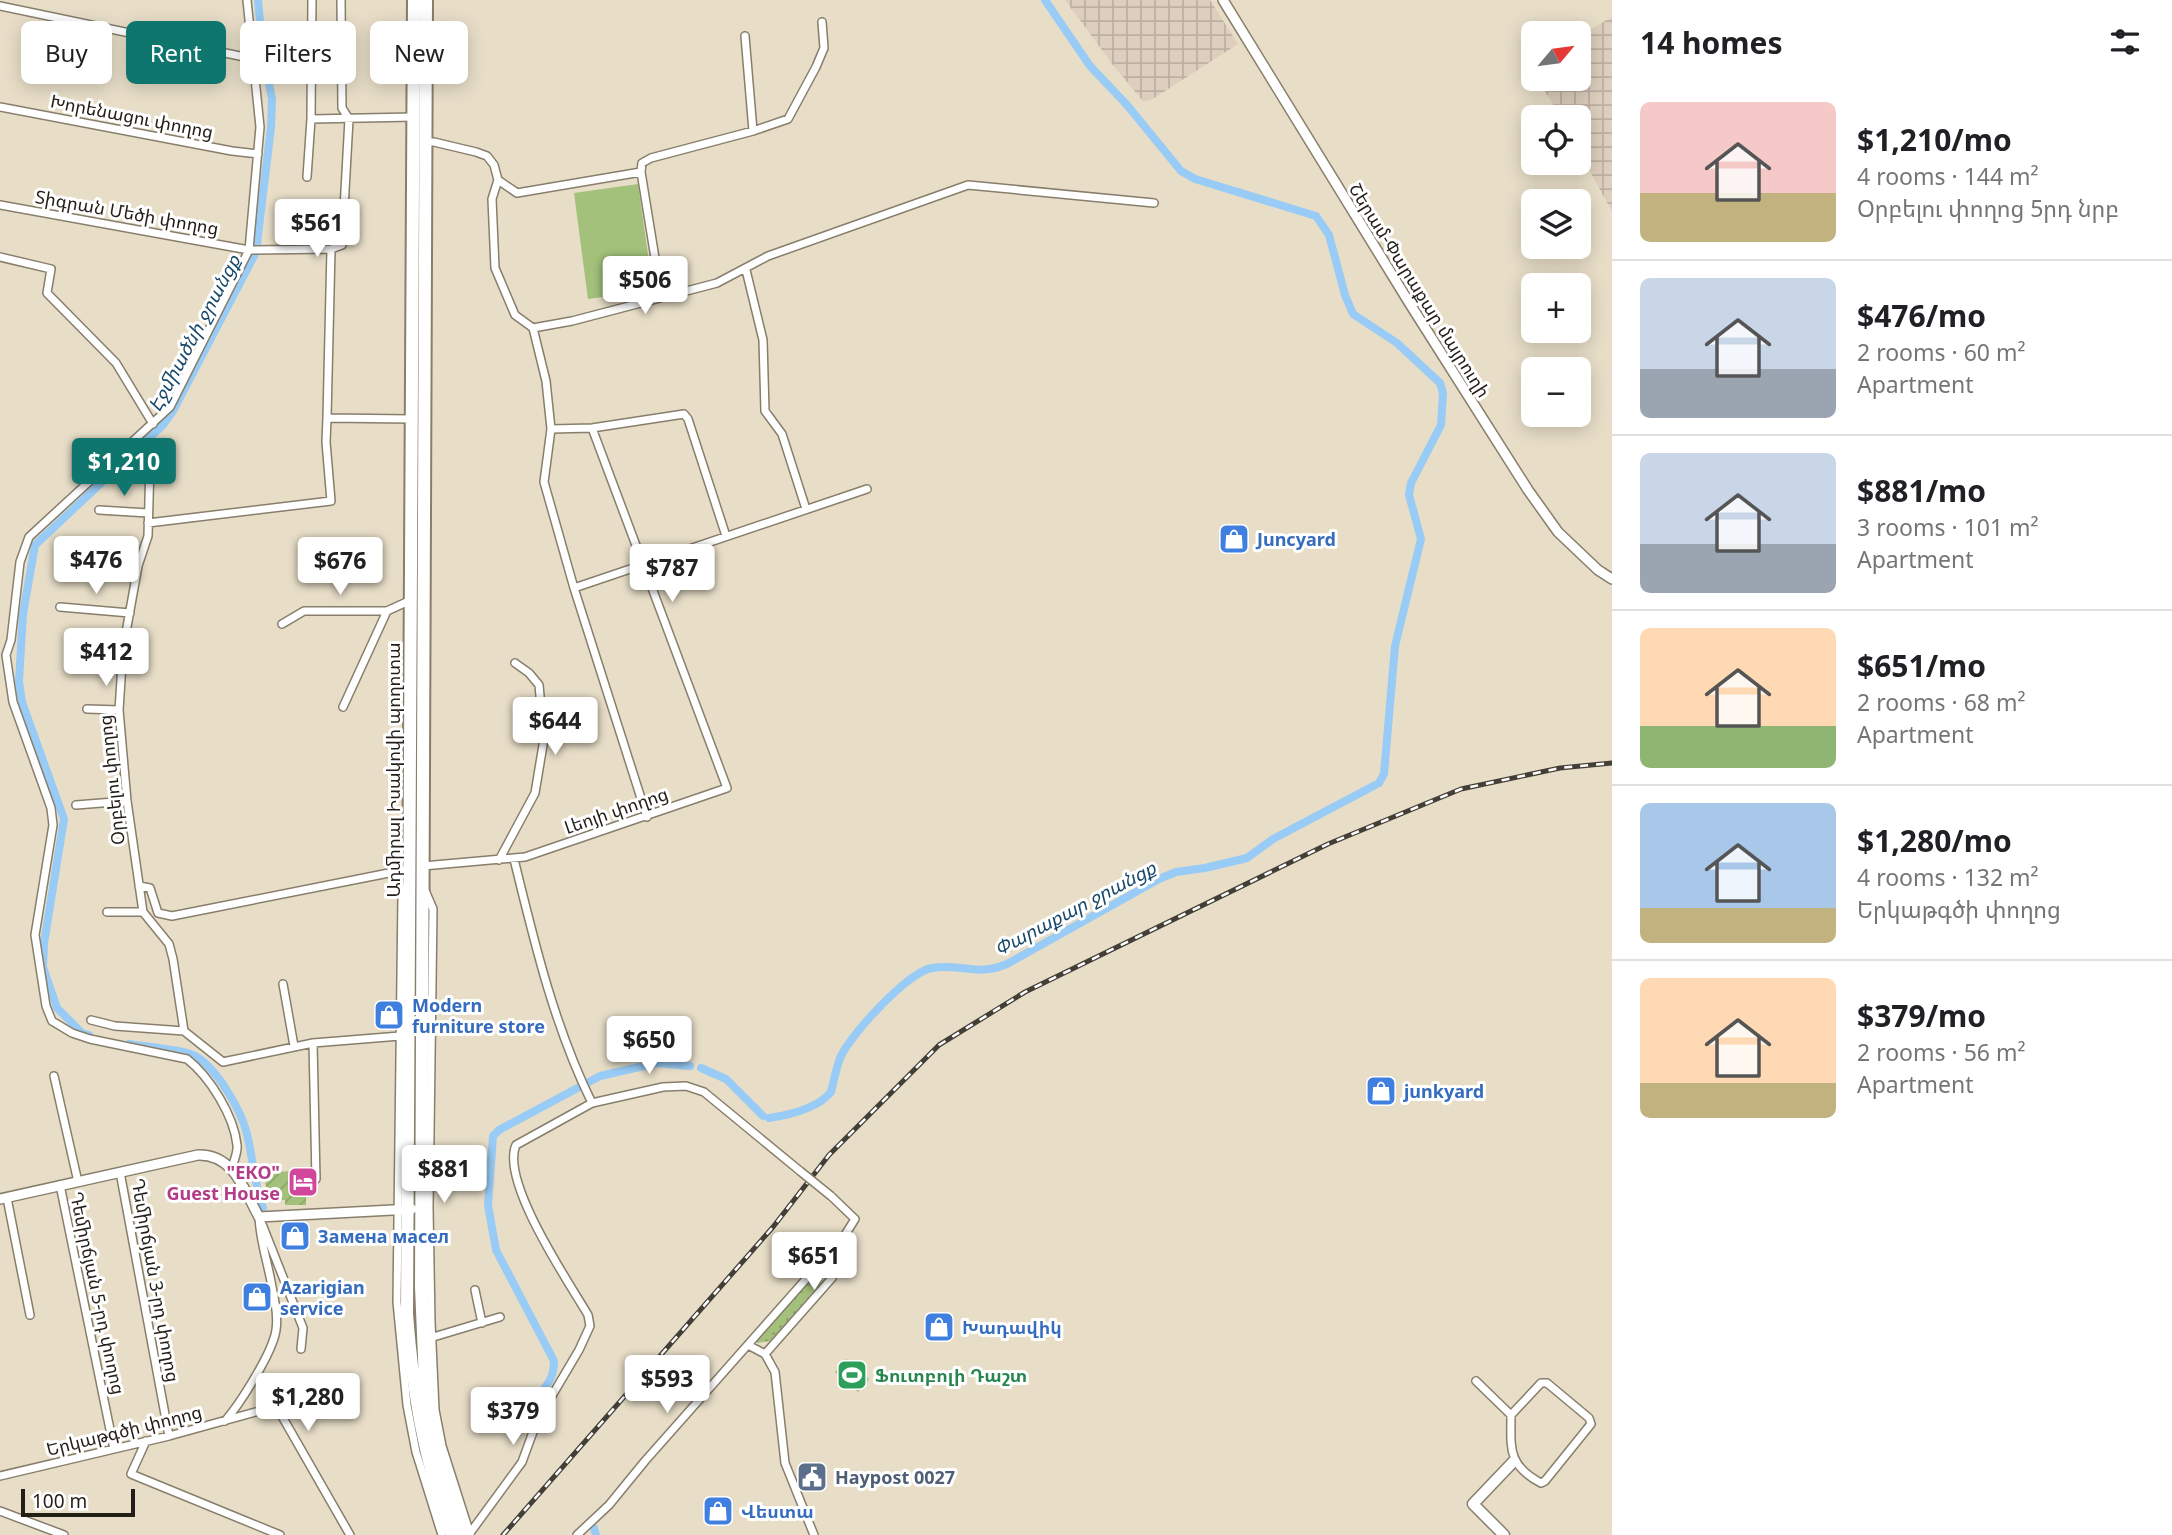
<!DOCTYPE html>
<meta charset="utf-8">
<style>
body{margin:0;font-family:"Noto Sans","Noto Sans Armenian",sans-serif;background:#f6f6f6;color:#202124;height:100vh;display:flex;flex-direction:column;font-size:26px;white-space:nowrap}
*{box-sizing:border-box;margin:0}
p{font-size:23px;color:#757577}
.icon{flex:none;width:38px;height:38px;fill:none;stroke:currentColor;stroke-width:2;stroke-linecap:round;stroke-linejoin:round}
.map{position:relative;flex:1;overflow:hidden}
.panel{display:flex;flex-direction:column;background:#fff;width:560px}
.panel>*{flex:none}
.top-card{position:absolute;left:21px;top:21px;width:665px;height:63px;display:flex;gap:14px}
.needle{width:46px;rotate:61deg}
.controls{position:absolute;left:1521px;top:21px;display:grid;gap:14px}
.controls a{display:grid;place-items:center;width:70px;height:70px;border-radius:10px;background:#fff;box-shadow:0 4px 18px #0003;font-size:35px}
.scale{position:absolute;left:21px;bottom:18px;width:114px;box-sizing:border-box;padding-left:7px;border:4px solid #231f18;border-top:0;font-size:19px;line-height:24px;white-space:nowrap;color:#231f18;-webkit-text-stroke:5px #fff;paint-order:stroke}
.price{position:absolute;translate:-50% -60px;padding:0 16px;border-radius:7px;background:#fff;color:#222;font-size:23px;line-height:46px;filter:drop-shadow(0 2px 4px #0008)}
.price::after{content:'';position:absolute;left:50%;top:42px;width:21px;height:16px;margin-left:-10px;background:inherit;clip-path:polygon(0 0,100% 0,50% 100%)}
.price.current{background:#0f766e;color:#fff}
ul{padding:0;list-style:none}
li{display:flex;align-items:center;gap:21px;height:175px;padding:0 28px}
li+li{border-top:2px solid #e0e0e0}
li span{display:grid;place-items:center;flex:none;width:196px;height:140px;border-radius:10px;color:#555}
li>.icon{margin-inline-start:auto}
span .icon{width:84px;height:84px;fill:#fffc;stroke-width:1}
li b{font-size:30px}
h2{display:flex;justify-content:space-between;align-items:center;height:84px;padding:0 28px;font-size:30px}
.tag{padding:0 24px;border-radius:10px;background:#fff;box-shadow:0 4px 18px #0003;font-size:24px;line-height:63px}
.tag.current{background:#0f766e;color:#fff}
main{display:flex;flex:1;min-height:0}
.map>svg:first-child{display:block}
</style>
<main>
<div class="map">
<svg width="1612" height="1535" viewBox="0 0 1612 1535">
<defs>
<pattern id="industrial-grid" width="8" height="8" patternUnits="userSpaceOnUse" patternTransform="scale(1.75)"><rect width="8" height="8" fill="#ddcebd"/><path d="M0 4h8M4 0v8" fill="none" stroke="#bdb0a2"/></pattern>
<pattern id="park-dots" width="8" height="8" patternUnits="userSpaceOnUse" patternTransform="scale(1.75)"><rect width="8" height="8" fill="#a3c17a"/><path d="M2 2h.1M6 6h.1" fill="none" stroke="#8ca569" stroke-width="1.8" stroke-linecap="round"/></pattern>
<pattern id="garden-furrows" width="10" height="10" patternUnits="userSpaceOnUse" patternTransform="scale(1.75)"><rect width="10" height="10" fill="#a3c17a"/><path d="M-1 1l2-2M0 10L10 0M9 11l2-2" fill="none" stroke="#8ca569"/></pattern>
</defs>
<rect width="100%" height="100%" fill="#e8dec8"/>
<!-- industrial -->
<path fill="url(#industrial-grid)" d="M1065 0H1210L1238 44 1151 100 1143 101 1113 65Z
M1612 17V212L1579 151 1578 117H1560L1538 79H1578L1579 36Z"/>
<!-- park -->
<path fill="url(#park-dots)" d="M820 1270 823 1278 821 1283 770 1341 757 1343V1339L815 1272Z"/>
<!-- garden -->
<path fill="url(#garden-furrows)" d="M290 1171 291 1193 306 1192V1205H285V1200H269L263 1173Z"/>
<!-- pitch -->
<path fill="#a3c17a" d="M638 184 653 290 588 299 574 193Z
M846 1359 869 1379 858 1392 835 1372Z"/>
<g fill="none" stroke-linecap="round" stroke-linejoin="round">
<!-- canal -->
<path stroke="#98cbf5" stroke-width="8" d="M89 1035 82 1033 57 1008 43 967 44 943 64 819 22 702 19 681 23 614 35 545 163 425 173 411 256 252 271 127 272 99 263 54 258 0
M129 1044C146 1047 180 1049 193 1055 216 1066 241 1110 247 1134 253 1159 254 1183 263 1208
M701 1068 726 1079 763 1116
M769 1118C789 1115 818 1108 831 1092 834 1081 836 1067 841 1056 851 1034 909 971 932 968 961 963 976 977 1007 964L1159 879 1176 872 1205 868 1247 858 1273 839 1379 783 1384 774 1395 646 1421 539 1409 495 1411 483 1441 425 1443 393 1440 383 1397 343 1353 314 1345 295 1329 235 1316 216 1195 179 1181 171 1127 105 1090 66 1045 0
M531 1414C536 1390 554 1388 554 1361L496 1250 488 1205 493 1136 499 1130 600 1076 657 1063 690 1066
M594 1528 596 1535"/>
<!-- minor casing -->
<g stroke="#877e6b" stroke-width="10">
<path id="minor" d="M341 0 342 108 349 119 342 245 331 249 327 418 412 419
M0 6 254 59
M745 36 753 131
M0 107 232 151 258 154
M311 119 414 117
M426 142H434L476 152 487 156 494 165 498 180 492 199 495 268 515 315 533 328
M641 172 655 258
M307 177 311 119 312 0
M498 180 517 193 641 172 642 163 651 158 753 131 788 119 816 67 824 48 822 22
M0 205 249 250 331 249
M0 257 51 269 47 293 116 363 153 424
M746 270 763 340 765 411 782 434 806 509
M533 328 572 321 717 283 768 256 968 185 1154 203
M533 328 546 381 551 429 544 482 574 588 647 817
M551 429 592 428 684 414 688 419 726 536
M99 510 148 513
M148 523 331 501 326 442 327 418
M574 588 867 489
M60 607 130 613
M282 624 304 611H387L411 600
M343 707 387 611
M87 709 119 710
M76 805 127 801
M514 859C534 941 554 1026 592 1103
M499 860 535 793 544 739 539 685 529 673 515 663
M423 866 525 857 727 788 592 428
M407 885 402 894 397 1302 407 1405 416 1452 442 1535
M139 886 150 888 158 913 172 916 409 869
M424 888 433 909 429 1208 431 1322 435 1410 442 1446 470 1534
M107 912H143
M143 912 127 801 119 710 123 649 138 566 148 536 150 464
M143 912 169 944 173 959 184 1031
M283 984 294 1046
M91 1020 115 1026 184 1031 223 1062 313 1043 400 1036
M313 1043 316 1179
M54 1076 78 1182
M232 1167C234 1161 238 1152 237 1145 234 1116 210 1077 187 1059L90 1039 72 1033 52 1021 46 1006 35 935 53 825 51 808 13 702 6 655 11 640 20 562 29 537 170 407 249 250 260 127 247 0
M120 1172 169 1436
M60 1185 114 1449
M7 1198 30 1315
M262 1224 303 1328 301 1349
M475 1290 482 1323
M430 1338 500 1317
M748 1345 765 1354 775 1372 785 1463 814 1535
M765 1354 832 1278 823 1260
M1476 1381 1511 1415
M1541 1383H1547L1589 1418 1591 1424 1545 1481 1541 1483C1507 1465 1511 1448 1511 1415Z
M225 1421C240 1404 273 1352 276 1330 278 1317 275 1300 272 1287 268 1263 260 1241 259 1217
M146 1441 131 1474 280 1535
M0 1476 169 1436 270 1408 279 1411 350 1535
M0 1511 64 1535
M470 1533 522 1462 537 1421 579 1350 590 1326 588 1315C568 1281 500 1181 516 1145L592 1103 663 1087 686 1086 704 1092 800 1171
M577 1535 609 1505 645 1461 845 1235 855 1219 831 1196"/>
</g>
<!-- tertiary casing -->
<g stroke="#877e6b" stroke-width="12">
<path id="tertiary" d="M1223 0 1410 304 1528 490 1558 532 1598 570 1612 579
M0 1199 198 1155C234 1154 244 1190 259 1217L412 1209"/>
</g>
<!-- secondary casing -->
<g stroke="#877e6b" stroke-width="13">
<path id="secondary" d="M1504 1535 1473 1504 1514 1461"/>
</g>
<!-- trunk casing -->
<g stroke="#877e6b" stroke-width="16">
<path id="trunk" d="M414 0 407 1314C413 1392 424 1462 452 1535
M426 0 421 1287 426 1404 435 1452 462 1535"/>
</g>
<!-- minor -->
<use href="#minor" stroke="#fff" stroke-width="7"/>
<!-- tertiary -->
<use href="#tertiary" stroke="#fff" stroke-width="9"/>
<!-- secondary -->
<use href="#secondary" stroke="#fff" stroke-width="10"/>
<!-- trunk -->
<use href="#trunk" stroke="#fff" stroke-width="12"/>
<!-- rail casing -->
<g stroke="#443f36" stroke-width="5">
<path id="rail" d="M503 1535 773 1227 829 1155 939 1045 1025 992 1328 844 1461 789 1560 768 1612 763"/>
</g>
<!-- rail -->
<use href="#rail" stroke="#fff" stroke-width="2.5" stroke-dasharray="8" stroke-linecap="butt"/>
<!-- minor-bridge casing -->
<g stroke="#877e6b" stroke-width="10" stroke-linecap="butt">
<path id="minor-bridge" d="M800 1171 831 1196"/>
</g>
<!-- minor-bridge -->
<use href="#minor-bridge" stroke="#fff" stroke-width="7"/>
</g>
<!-- icons -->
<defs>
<g id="shop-square" transform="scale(1.575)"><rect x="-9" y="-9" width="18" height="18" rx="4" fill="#3f7fe0" stroke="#fff"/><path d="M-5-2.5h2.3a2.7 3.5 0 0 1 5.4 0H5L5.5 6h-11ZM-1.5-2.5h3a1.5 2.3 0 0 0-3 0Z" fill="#fff"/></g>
<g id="hotel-square" transform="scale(1.575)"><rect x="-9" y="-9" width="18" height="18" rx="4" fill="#d1479c" stroke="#fff"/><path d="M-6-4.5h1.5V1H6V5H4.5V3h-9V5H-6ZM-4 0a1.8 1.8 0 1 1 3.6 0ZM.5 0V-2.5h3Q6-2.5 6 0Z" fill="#fff"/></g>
<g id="stadium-square" transform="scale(1.575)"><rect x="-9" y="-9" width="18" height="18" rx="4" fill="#2e9e5b" stroke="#fff"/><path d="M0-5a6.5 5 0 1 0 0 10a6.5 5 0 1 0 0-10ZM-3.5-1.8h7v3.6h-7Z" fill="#fff"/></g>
<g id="civic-square" transform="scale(1.575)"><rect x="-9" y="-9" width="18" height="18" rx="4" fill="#5c6f8a" stroke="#fff"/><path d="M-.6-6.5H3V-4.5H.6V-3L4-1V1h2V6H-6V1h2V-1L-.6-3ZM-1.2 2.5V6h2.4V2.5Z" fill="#fff"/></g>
</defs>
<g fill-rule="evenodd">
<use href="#shop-square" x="1234" y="539"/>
<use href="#shop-square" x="389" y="1015"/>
<use href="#shop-square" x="1381" y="1091"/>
<use href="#hotel-square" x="303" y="1182"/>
<use href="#shop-square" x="295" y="1236"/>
<use href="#shop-square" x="257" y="1297"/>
<use href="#shop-square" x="939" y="1327"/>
<use href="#stadium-square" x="852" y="1375"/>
<use href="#civic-square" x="812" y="1477"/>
<use href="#shop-square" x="718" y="1511"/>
</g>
<g text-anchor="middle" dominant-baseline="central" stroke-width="6" stroke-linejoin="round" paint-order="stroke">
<!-- street labels -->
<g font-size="18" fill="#231f18" stroke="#fff">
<text transform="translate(132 116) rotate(11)">Խորենացու փողոց</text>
<text transform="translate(127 212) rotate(10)">Տիգրան Մեծի փողոց</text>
<text transform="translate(1420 290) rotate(58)">Շերամ-Փարաքար մայրուղի</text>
<text transform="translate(393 770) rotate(-90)">Ադմիրալ Իսակովի պողոտա</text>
<text transform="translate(111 780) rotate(-96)">Օրբելու փողոց</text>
<text transform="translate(616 810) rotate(-19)">Լեոյի փողոց</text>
<text transform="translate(156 1280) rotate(80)">Դեմիրճյան 3-րդ փողոց</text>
<text transform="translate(98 1293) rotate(78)">Դեմիրճյան 5-րդ փողոց</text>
<text transform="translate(124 1430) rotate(-14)">Երկաթգծի փողոց</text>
</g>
<!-- shop labels -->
<g font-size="18" font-weight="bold" fill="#366cbe" stroke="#fff" text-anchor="start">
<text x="1257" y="539">Juncyard</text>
<text x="412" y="1005">Modern<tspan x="412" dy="21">furniture store</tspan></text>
<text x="1404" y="1091">junkyard</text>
<text x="318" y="1236">Замена масел</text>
<text x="280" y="1287">Azarigian<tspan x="280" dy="21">service</tspan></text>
<text x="962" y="1327">Խադավիկ</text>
<text x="741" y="1511">Վեստա</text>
</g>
<!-- hotel labels -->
<g font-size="18" font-weight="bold" fill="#b23c85" stroke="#fff" text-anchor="end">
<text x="280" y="1172">"ЕКО"<tspan x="280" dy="21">Guest House</tspan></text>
</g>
<!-- leisure labels -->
<g font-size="18" font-weight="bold" fill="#27864d" stroke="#fff" text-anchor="start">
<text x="875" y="1375">Ֆուտբոլի Դաշտ</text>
</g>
<!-- service labels -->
<g font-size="18" font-weight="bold" fill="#4e5e75" stroke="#fff" text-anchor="start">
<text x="835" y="1477">Haypost 0027</text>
</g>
<!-- water labels -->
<g font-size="19" font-style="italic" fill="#17486a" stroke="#fff">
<text transform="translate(194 333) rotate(-62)">Էջմիածնի ջրանցք</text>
<text transform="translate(1075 908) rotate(-28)">Փարաքար ջրանցք</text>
</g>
</g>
</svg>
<div class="controls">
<a><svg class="needle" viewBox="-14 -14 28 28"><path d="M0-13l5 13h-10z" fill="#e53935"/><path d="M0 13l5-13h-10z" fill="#757577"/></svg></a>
<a><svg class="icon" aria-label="locate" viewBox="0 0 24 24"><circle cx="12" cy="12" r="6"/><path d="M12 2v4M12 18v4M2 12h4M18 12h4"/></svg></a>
<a><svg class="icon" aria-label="layers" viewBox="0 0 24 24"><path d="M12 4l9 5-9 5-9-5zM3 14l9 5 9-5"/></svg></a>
<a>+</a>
<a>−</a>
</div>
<div class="scale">100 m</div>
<b class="price" style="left:317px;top:259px">$561</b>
<b class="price" style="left:645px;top:316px">$506</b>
<b class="price current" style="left:124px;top:498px">$1,210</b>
<b class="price" style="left:96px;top:596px">$476</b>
<b class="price" style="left:340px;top:597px">$676</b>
<b class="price" style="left:672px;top:604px">$787</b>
<b class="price" style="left:106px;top:688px">$412</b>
<b class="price" style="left:555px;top:757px">$644</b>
<b class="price" style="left:649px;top:1076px">$650</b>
<b class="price" style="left:444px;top:1205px">$881</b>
<b class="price" style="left:814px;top:1292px">$651</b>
<b class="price" style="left:667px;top:1415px">$593</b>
<b class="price" style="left:308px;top:1433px">$1,280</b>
<b class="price" style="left:513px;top:1447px">$379</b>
<div class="top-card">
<a class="tag">Buy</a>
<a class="tag current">Rent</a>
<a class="tag">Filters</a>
<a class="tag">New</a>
</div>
</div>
<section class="panel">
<h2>14 homes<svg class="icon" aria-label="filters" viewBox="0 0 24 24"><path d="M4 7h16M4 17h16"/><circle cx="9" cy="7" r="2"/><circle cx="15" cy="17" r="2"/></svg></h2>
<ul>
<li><span style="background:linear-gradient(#f6c9c9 65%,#c2b280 0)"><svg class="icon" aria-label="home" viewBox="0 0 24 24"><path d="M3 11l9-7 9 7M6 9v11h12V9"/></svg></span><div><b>$1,210/mo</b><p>4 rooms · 144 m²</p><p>Օրբելու փողոց 5րդ նրբ</p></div></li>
<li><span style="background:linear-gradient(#c9d6e8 65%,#9aa5b1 0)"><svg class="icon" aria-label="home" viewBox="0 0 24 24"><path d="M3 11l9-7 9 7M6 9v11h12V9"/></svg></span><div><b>$476/mo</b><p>2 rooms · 60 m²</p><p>Apartment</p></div></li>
<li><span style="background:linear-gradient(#c9d6e8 65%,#9aa5b1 0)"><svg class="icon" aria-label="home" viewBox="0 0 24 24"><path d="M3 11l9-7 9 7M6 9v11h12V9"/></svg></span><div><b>$881/mo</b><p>3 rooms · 101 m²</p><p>Apartment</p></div></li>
<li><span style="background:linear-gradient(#ffd9b3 70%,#8fb573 0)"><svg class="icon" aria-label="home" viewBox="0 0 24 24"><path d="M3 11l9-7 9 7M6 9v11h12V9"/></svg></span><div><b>$651/mo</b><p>2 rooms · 68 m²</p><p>Apartment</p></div></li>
<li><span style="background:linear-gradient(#a9c7e8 75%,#c2b280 0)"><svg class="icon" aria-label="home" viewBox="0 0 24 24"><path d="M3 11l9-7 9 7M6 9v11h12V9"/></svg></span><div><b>$1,280/mo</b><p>4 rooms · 132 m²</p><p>Երկաթգծի փողոց</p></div></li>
<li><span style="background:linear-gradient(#ffd9b3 75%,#c2b280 0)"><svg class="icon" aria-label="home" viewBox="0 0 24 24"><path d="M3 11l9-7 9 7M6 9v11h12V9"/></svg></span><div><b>$379/mo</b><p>2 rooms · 56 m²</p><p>Apartment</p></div></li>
</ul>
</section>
</main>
